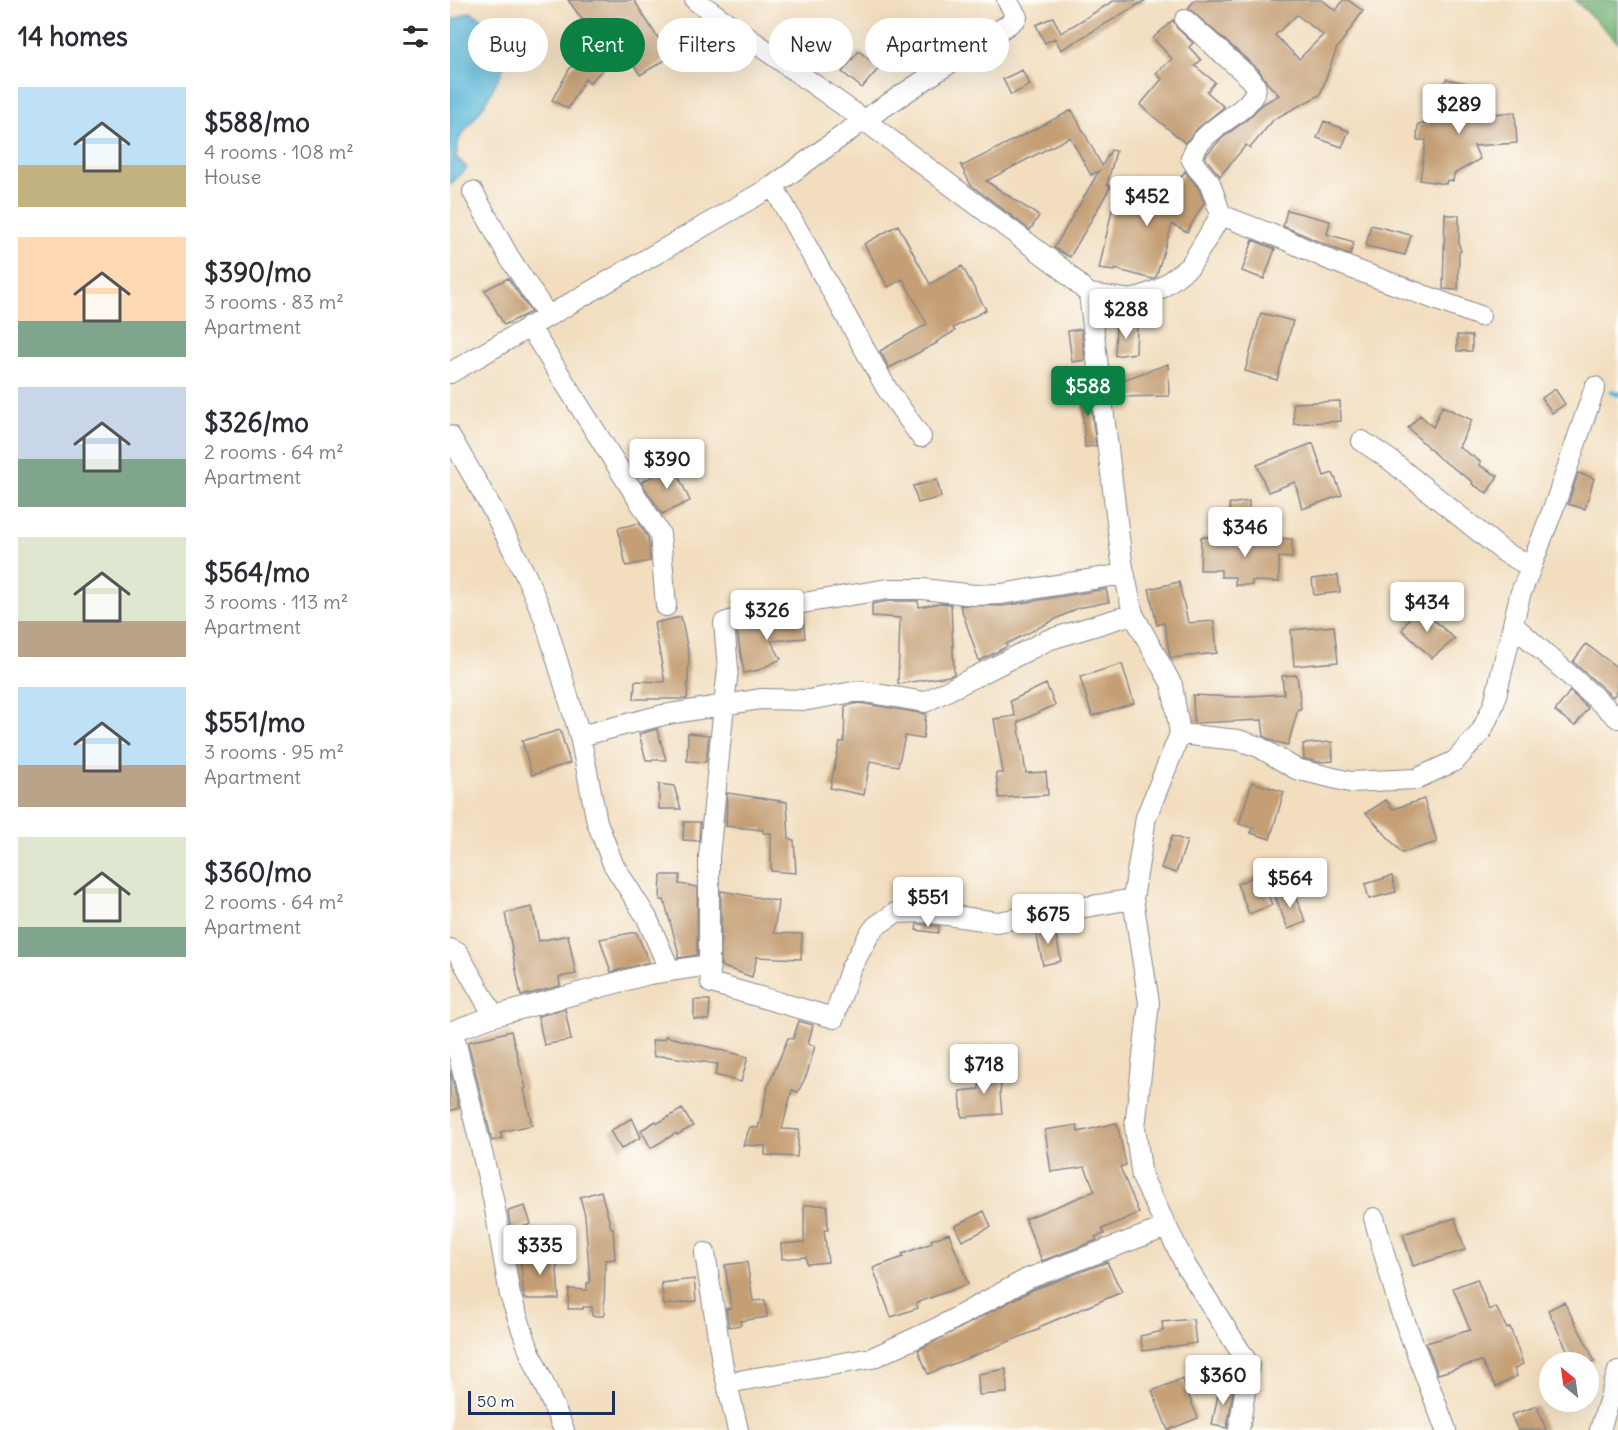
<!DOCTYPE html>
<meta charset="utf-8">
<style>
body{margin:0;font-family:Delius,sans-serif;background:#f7f7f7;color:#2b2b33;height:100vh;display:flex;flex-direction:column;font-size:22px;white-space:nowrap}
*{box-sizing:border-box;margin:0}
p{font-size:20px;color:#7c7c81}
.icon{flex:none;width:33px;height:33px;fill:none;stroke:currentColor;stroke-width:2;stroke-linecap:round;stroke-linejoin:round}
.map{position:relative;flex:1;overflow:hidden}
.panel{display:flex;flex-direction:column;background:#fff;width:450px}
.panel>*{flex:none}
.guide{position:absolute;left:18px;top:18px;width:570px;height:54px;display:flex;gap:12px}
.needle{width:39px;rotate:331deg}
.fabs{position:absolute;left:1089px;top:1352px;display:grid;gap:12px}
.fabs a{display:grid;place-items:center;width:60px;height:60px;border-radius:50%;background:#fff;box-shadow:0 6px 24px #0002;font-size:30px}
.scale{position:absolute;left:18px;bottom:15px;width:147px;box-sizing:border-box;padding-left:6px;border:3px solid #1b2f5e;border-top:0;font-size:16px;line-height:21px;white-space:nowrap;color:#1b2f5e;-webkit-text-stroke:4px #fdfcf7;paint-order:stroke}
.price{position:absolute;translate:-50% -51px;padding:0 14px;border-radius:6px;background:#fff;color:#222;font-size:20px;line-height:39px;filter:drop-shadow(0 2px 3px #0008)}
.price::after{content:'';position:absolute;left:50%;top:36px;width:18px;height:14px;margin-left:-9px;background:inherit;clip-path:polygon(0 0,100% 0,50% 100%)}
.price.active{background:#0b8043;color:#fff}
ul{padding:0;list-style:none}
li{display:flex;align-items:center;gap:18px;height:150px;padding:0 18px}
li span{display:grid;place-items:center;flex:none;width:168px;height:120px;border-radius:0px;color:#555}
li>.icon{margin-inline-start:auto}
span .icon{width:72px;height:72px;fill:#fffc;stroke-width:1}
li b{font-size:26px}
h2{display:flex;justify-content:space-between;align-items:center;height:72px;padding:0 18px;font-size:26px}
.pill{padding:0 21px;border-radius:27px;background:#fff;box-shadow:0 6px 24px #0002;font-size:21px;line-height:54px}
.pill.active{background:#0b8043;color:#fff}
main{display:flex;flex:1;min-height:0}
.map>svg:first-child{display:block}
</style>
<main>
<section class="panel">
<h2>14 homes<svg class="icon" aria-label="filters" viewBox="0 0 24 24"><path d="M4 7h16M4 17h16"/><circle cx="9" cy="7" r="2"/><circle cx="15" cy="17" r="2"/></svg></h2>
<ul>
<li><span style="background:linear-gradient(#bfe0f5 65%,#c2b280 0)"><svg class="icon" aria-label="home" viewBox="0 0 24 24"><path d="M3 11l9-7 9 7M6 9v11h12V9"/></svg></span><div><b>$588/mo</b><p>4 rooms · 108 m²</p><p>House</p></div></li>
<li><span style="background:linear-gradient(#ffd9b3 70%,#7fa58c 0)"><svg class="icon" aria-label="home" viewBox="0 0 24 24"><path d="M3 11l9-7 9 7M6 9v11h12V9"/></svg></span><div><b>$390/mo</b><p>3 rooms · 83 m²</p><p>Apartment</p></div></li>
<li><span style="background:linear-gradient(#c9d6e8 60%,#7fa58c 0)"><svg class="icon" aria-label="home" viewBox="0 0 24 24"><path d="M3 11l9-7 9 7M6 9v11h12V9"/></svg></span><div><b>$326/mo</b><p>2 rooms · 64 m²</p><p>Apartment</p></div></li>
<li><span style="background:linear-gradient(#dfe7d0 70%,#b9a48a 0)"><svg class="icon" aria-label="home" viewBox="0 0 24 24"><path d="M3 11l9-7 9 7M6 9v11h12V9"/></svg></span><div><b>$564/mo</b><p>3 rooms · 113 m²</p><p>Apartment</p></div></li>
<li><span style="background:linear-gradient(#bfe0f5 65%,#b9a48a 0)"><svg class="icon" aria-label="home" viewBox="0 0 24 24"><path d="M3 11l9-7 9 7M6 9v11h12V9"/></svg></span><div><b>$551/mo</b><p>3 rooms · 95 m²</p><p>Apartment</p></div></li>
<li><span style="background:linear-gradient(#dfe7d0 75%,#7fa58c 0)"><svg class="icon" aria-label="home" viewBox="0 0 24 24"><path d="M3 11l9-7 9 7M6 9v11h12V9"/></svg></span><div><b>$360/mo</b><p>2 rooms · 64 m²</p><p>Apartment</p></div></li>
</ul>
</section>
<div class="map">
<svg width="1168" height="1430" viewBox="0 0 1168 1430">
<rect width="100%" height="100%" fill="#fdfcf7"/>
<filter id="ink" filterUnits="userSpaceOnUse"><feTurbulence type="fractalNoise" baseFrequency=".0167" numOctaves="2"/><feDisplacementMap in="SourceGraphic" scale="12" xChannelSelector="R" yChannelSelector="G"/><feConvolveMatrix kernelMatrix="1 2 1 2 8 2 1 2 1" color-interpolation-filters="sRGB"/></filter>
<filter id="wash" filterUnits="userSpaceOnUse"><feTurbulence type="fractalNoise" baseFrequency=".008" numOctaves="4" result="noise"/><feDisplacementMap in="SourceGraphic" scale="24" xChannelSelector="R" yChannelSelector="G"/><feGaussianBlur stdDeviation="1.35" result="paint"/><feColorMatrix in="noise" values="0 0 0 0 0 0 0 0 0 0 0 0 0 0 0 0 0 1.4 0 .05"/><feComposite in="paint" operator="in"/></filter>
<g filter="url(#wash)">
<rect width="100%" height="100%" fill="#f2debf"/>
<!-- forest -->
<path fill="#72b275" stroke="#46706a" stroke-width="1.5" d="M1125 0H1168V42Z"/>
<!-- water -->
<path fill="#5ab7d8" stroke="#3a739b" stroke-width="1.5" d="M20 12 52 30 65 40 58 59 36 102 9 139 6 157 17 168 0 185V21Z"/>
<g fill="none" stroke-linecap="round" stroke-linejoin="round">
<!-- stream -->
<path stroke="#5ab7d8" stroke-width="6" d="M1162 392 1168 394"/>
</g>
<g id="blocks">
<!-- building -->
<path fill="#c49f75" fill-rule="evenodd" d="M118 0H184L220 57 190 75 174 49 139 83 135 79 118 109 102 100 120 68 148 41Z
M665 0H696L611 50 605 38 595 43 586 25 603 17 611 33Z
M745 0H872L886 11 893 0H898L913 11 886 50 870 95 824 119 800 148 796 145 770 176 755 158 757 154 771 139 800 117 811 105 829 95 817 83 809 70 738 8ZM847 15 873 35 849 59 825 35Z
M723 20 727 28 743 43 739 47 751 60 745 66 765 82 757 92 774 107 747 129 735 143 690 105 712 79 706 73 722 59 703 38Z
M473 37 492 53 469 69 455 58Z
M409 51 429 68 412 88 392 72Z
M572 70 580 85 561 95 553 79Z
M996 79 1017 83 1011 112 1031 115 1065 112 1067 143 1024 146 1030 159 1004 174 1003 181 997 180 996 184 970 180 976 140H967L968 124H979Z
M622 110 652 166 661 150 666 151 657 185 661 186 620 257 604 248 649 171 641 175 620 137 536 181 589 216 580 230 521 185 510 164 513 166Z
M874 121 899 131 892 147 867 138Z
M735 171 749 189 754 203 737 232 722 224 706 277 702 279 665 269V271L649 269 667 187 691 193 694 188 714 203Z
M837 210 880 221 877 234 904 242 900 255 833 226Z
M995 212 996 215H1009V245L1011 251 1009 252 1008 290 993 289Z
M448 225 480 284 512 266 536 310 503 328 505 331 486 342 487 343 439 368 430 351 477 324 453 279 438 287 414 244Z
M921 225 961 235 955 255 916 246Z
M803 240 825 249 814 279 792 271Z
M58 278 81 312 54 325 35 290Z
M811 313 843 321 827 380 795 371Z
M666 325H687L686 353 665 356Z
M631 329 635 360 622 362 618 331Z
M1007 335 1022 336V351H1007Z
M718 364 719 396 664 397V383Z
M638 383 646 446 635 447 631 384Z
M1105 389 1115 404 1102 413 1092 398Z
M890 401 891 421 844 424 843 403Z
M992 406 1022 420 1009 447 1031 462 1029 465 1048 476 1037 493 1022 484 1023 482 989 458 958 428 970 415 983 427Z
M863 443 874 476 883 473 892 495 852 509 845 482 818 492 807 465Z
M224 466 240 501 212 514 191 482Z
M1128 473 1144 478 1135 509 1118 504Z
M487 480 491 497 468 503 463 486Z
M799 501V528L784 533 779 504Z
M189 523 198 538 200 561 176 566 168 528Z
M751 537 842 539V558L829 557V582L802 581V585H785V577H771V570H750Z
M888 575 890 592 864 595 862 579Z
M729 582 738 623 764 621 767 653 721 658 720 656 714 623 707 625 699 589Z
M656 589 659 602 628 608 556 644 557 646 554 648 529 661 510 605 553 606Z
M439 601H468L469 607 490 603 501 604 504 674 499 676 448 684 450 618 422 616V604Z
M967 605 1005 639 982 658 952 630Z
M353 615 355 638 321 641 331 659 309 670 294 673 287 631 317 621Z
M231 617 239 655 237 699H184L185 681 215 682 204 623Z
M884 626 888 662 844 666 841 630Z
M1136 644 1168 668V690L1163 697 1123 662Z
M672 664 684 703 642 716 630 677Z
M847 675 851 709H848L838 745 825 742 814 736 812 720 744 723 743 695 784 697 834 694 832 676Z
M596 684 605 705 568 722 576 773 596 772 598 795 549 798 546 773H553L544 719 565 716 560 701Z
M1120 691 1138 708 1125 726 1105 711Z
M409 703 476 714 473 739 455 736 448 766 420 761 414 795 380 788 390 742H394L395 706Z
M207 729 216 760H196L189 734Z
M110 730 120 763 82 775 72 741Z
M238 733 259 735 256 762 237 761Z
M882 742 883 761 869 762 854 759 853 744Z
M802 782 834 792 820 839 801 833 803 828 789 824Z
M209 784 224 786 231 809H209Z
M277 793 337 802 339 839 344 840 346 873 321 871V833H313V830L276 826Z
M974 799 987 842 952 853 916 813 936 800 943 809Z
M234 822H250L249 841 233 840Z
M722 836 737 841 726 873 711 868Z
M810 874 822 905 799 914 787 884Z
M211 875H230L229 884 247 887V955L228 958V950L214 900H210Z
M942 876 946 892 919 899 915 884Z
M842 889 856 922 838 929 825 896Z
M271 891 328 901 324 933 352 934 351 959 307 957 302 977 271 966Z
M82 907 89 941 118 935 126 974 109 977 110 986 71 996 55 913Z
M467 924 489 926 488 933 466 930Z
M604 925 611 961 593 965 585 928Z
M186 932 199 962 161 972 150 939Z
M244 1000H260L259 1020 244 1019Z
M115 1009 121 1040 94 1045 88 1016Z
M349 1021 363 1025 358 1044 365 1046 357 1074 348 1092 342 1090 332 1129 349 1130 347 1157 315 1155V1146L293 1145 300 1127 308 1128 318 1089H317L338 1038 343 1039Z
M61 1031 76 1088 74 1089 82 1125 50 1132 52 1138 42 1141 18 1042Z
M215 1036 298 1057 291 1082 265 1075 268 1064 214 1056 204 1057 202 1041 215 1039Z
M531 1066 553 1069 550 1093 552 1114 512 1117 510 1091 529 1089Z
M0 1070 9 1108 0 1111Z
M232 1109 243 1126 227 1135 226 1133 201 1148 191 1130 206 1121 208 1123Z
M182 1118 191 1137 171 1149 160 1131Z
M667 1123 676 1165 670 1167 689 1213 652 1229 654 1234 645 1237 647 1240 592 1261 575 1219 645 1191 635 1167 601 1172 595 1130 627 1125 628 1132Z
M151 1191 161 1228H163L165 1259 155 1260 154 1316H142V1307H133V1309H118L119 1289 137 1290V1283H140L135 1215 130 1197Z
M354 1205H377L378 1230H374L378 1262 357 1264 356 1257 332 1259 331 1244 354 1242Z
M75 1206 81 1224 61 1231 58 1211Z
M534 1211 541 1227 512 1241 505 1226Z
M1005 1218 1015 1250 963 1266 953 1234Z
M499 1233 518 1284 466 1303 468 1308 441 1317 423 1268 453 1257 452 1254 482 1243 481 1240Z
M106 1253 109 1299H74L70 1254Z
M297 1262 303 1301 315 1300 317 1317 290 1321 291 1325 279 1327 276 1309 281 1308 275 1265Z
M657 1262 672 1292 589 1327 590 1329 478 1374 468 1350 582 1290Z
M244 1279 246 1301 214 1305 211 1283Z
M1027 1279 1039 1310 1046 1307 1057 1329 1060 1327 1073 1364 1064 1369 1067 1376 1046 1387 1031 1361 988 1374 976 1343 1020 1330 1003 1288Z
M1114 1302 1136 1343 1145 1362H1123L1098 1310Z
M743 1319 746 1343 693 1351 690 1336 713 1331 712 1322Z
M556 1369 557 1393 529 1395 528 1374Z
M732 1379 748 1418 718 1430 702 1391Z
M770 1384 784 1386 777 1428 762 1425Z
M1087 1406 1096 1430H1068L1061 1415Z"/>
</g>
</g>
<g filter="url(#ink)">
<use href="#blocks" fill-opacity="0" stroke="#86868e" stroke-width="1.5"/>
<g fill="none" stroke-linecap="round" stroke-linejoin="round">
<!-- minor casing -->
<g stroke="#86868e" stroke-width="22">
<path id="minor" d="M245 0 414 120 611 268 639 294 672 562 683 614 722 685 730 734 696 817 683 899 699 1003 685 1127 692 1177 736 1266 799 1365 789 1430
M735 20 801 79C804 83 807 88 805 92 795 116 753 126 741 158L747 168 760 183 771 215
M323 186 437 389 471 437
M23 192 59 257 97 315
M639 294 682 300 710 289 740 266 771 215 836 240 882 261 1030 316
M79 326 210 534 216 606
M0 373 323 186 414 120 559 24 567 17 557 0
M0 436 44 512 77 578 95 620 130 736 147 822 163 864 197 918 220 971
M1081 567 1106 501 1145 387
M1063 625 1168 718
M730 734 788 740 809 747 846 769 900 782 966 779 1005 761 1031 732 1044 704 1070 595 1081 567 1054 552 940 460 912 441
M130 736 213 715 274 705 278 669 274 623 316 609 438 589H473L524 595 551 594 674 574
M0 949 8 953 44 1016
M259 965 261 983 384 1018 400 970 419 935 426 926 445 913 476 912 547 922 683 899
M3 1031 43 1198 60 1295 79 1350 114 1430
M0 1032 44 1016 199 974 259 965V857L274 705 311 699 358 700 409 691 475 702 598 640 683 614
M924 1218 949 1306 996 1430
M255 1253 272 1362 288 1430
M277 1383 422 1358 489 1327 577 1279 717 1227
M1150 1430 1168 1371"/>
</g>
<!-- minor -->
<use href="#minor" stroke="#fff" stroke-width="20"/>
</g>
</g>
</svg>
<div class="fabs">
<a><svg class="needle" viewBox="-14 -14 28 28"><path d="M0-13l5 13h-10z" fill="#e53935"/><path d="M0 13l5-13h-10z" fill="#7c7c81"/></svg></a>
</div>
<div class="scale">50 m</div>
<b class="price" style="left:1009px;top:135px">$289</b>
<b class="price" style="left:697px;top:227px">$452</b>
<b class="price" style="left:676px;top:340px">$288</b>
<b class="price active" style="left:638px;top:417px">$588</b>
<b class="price" style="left:217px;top:490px">$390</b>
<b class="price" style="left:795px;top:558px">$346</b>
<b class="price" style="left:977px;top:633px">$434</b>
<b class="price" style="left:317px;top:641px">$326</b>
<b class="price" style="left:840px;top:909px">$564</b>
<b class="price" style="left:478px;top:928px">$551</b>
<b class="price" style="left:598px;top:945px">$675</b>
<b class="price" style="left:534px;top:1095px">$718</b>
<b class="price" style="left:90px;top:1276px">$335</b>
<b class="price" style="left:773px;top:1406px">$360</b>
<div class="guide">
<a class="pill">Buy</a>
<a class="pill active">Rent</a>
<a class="pill">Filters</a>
<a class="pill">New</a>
<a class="pill">Apartment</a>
</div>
</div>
</main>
